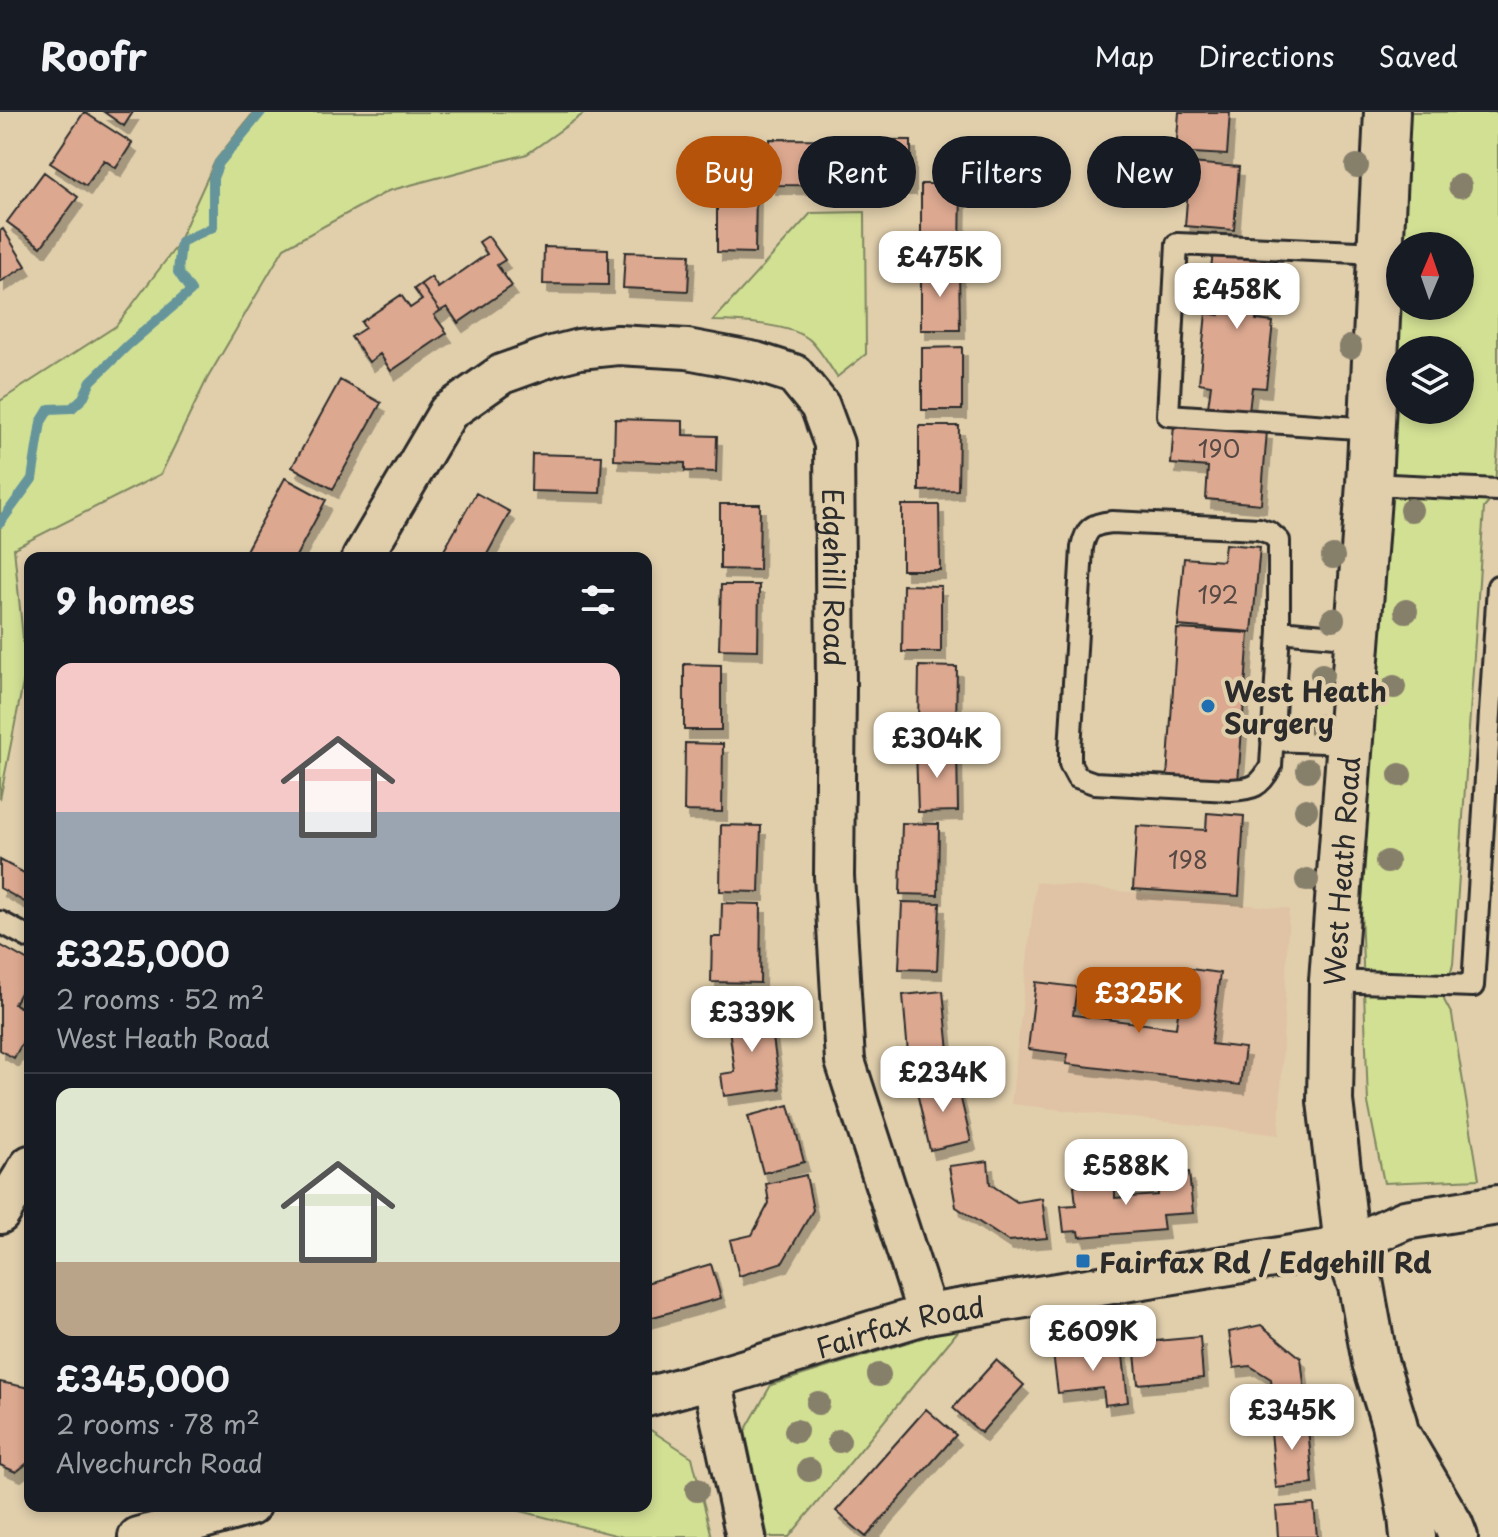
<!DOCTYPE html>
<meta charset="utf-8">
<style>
body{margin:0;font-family:"Playpen Sans",sans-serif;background:#242831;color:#f1f3f6;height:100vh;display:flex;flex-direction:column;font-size:30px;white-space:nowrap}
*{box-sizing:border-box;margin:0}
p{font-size:26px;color:#9ea1a6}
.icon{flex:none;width:44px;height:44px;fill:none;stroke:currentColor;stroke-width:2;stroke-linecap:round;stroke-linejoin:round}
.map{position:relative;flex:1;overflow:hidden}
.panel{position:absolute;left:24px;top:440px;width:628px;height:960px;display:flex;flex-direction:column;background:#171b24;border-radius:16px;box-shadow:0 4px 12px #0003}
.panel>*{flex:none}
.hud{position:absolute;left:676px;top:24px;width:702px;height:72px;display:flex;gap:16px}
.needle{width:52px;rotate:2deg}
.fabs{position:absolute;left:1386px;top:120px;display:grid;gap:16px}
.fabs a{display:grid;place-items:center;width:88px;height:88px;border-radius:50%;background:#171b24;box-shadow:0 4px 12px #0003;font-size:40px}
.price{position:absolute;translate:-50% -68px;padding:0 18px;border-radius:16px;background:#fff;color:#222;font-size:26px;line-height:52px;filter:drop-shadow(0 2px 4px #0008)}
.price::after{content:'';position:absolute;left:50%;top:48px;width:24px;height:18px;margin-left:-12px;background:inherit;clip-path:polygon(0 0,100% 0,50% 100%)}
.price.selected{background:#b45309;color:#fff}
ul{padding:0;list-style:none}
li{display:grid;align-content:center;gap:16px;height:424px;padding:0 32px}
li+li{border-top:2px solid #363941}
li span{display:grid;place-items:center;height:248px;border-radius:16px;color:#555}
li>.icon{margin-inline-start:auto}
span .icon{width:144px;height:144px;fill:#fffc;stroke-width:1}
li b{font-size:34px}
h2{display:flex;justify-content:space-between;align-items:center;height:96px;padding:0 32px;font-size:34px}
.pill{padding:0 28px;border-radius:36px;background:#171b24;box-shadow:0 4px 12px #0003;font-size:28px;line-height:72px}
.pill.selected{background:#b45309;color:#fff}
header{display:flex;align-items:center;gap:48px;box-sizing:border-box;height:112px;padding:0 40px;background:#171b24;border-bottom:2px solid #363941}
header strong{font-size:38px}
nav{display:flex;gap:44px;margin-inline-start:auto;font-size:28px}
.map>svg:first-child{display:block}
</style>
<header>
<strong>Roofr</strong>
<nav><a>Map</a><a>Directions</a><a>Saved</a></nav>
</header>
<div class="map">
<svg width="1498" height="1425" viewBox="0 0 1498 1425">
<defs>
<filter id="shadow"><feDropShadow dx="5" dy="9" stdDeviation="0" flood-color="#0004"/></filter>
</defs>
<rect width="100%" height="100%" fill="#e1cfac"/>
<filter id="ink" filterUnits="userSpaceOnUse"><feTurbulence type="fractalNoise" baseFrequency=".0125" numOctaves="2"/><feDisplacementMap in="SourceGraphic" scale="16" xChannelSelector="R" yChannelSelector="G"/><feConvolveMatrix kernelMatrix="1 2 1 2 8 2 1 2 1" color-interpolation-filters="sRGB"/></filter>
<g filter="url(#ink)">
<!-- built -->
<path fill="#e0c3a4" d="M1036 770 1289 797 1279 1023 1011 992Z"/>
<!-- green -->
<path fill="#d2e094" stroke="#7e8660" stroke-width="2" fill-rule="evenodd" d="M254 0H586L527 42 388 79 284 136 207 267 161 362 14 436 26 556 0 687V289L116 214 176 135 215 49Z
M1401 0H1498V335L1494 384 1484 396 1453 852 1444 888 1452 903 1479 1067 1384 1071 1368 991 1361 796ZM1400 134H1460V194H1400ZM1400 238H1460V298H1400Z
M865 100 866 242 837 265C829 253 821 239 811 229 794 212 737 209 713 209L811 101Z
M963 1213 789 1425H768L745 1319 771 1273Z
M646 1315 692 1345 712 1425H623L501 1394H646Z"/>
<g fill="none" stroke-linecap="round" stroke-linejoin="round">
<!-- stream -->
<path stroke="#65959b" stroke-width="10" d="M0 411 32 367 41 310 49 297 72 296 83 286 91 269 128 233 191 179 178 160 181 130 213 115V66L219 51 261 0"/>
</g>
<!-- building -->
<path fill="#dca890" stroke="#2b2b2b" stroke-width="2" filter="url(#shadow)" d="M84 0 132 31 116 56 104 48 86 74 50 51Z
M104 0H133L124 14Z
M1179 0H1230L1227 43 1176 40Z
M770 27 911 28V74L770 73Z
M1190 51 1239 55 1234 118 1185 114Z
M44 60 78 85 41 135 7 110Z
M921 72H961L960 141H921Z
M717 75H756L755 141 717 140Z
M3 117 26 154 0 170V119Z
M488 124 505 148 497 153 512 174 458 211 447 195 440 199 421 172 431 165 438 176 487 142 479 130Z
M544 135 608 137V173L543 172Z
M625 140 690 142 688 179 623 176Z
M1213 140 1276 147 1273 179 1260 177 1256 208 1273 210 1266 276 1252 275 1249 299 1208 295 1211 273 1199 271 1206 201 1219 203 1222 175 1209 173Z
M921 155H959L960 218H921Z
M421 172 440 199 434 203 447 221 391 259 380 242 369 250 351 225 365 216 361 210 401 183 410 196 422 188 414 177Z
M962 235V298H922V236Z
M340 268 381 291 333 377 292 355Z
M615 307 683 309V323L717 324 716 360 685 359V351L614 348Z
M1174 312 1267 319 1261 392 1206 387 1208 355 1171 352Z
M919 314H959L958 378 919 379Z
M532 342 602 344 600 381 531 379Z
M285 366 326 388 295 446H242Z
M476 381 510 400 485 446H455L443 440Z
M720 392H760L759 458 720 457Z
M902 393H939L940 458H902Z
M1225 432 1260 435 1252 520 1178 514 1184 446 1223 449Z
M721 473H759L758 538 719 537Z
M903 473 941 474V540H902Z
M1177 517 1249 521 1238 671 1167 666Z
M684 552 721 553V618H684Z
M919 554 957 555 956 617H918Z
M685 631 723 632 722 700 684 699Z
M916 636H957L958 699 918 700Z
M1207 701 1244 704 1239 784 1133 777 1137 714 1206 718Z
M902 711 939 712 938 783 900 782Z
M721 713 761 714 759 780 720 779Z
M0 748 30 764V793L0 776Z
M902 790 940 791 937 858 899 857Z
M722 791 761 792 760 871 711 870 712 825H721Z
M0 833 30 850V876L24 873 14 892 30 900V917L14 946 0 938Z
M1184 856 1220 861 1211 932 1245 936 1240 973 1066 952 1068 942 1028 937 1036 870 1077 875 1073 903 1176 916Z
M943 879 950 949 909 953 903 883Z
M769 896 780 977 724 984 721 962 735 960 727 902Z
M956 966 971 1029 930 1038 916 976Z
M789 993 804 1050 763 1061 748 1004Z
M988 1049 990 1072 1017 1090 1042 1086 1047 1126 1008 1129 956 1095 949 1054Z
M1189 1060 1193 1101 1162 1103 1164 1118 1080 1125 1079 1119 1064 1120 1061 1094 1076 1093 1074 1074 1095 1072 1098 1066 1106 1065 1115 1069V1086L1158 1083 1156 1063Z
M806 1063 813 1098 783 1150 739 1164 730 1128 752 1123 769 1091 766 1072Z
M711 1152 721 1186 646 1207V1171Z
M1261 1213 1301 1246 1307 1298 1274 1299 1271 1267 1250 1254 1234 1256 1229 1220Z
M1200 1225 1203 1266 1138 1272 1134 1231Z
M1122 1234 1128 1290 1105 1293 1103 1276 1058 1281 1053 1241Z
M996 1248 1024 1273 981 1321 953 1296Z
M0 1270 30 1276V1349L16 1360 0 1353Z
M926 1297 956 1323 866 1425 836 1399Z
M1307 1304 1313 1372 1276 1376 1270 1308Z
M1314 1392 1317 1425H1278L1276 1395Z"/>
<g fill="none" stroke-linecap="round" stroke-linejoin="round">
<!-- service casing -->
<g stroke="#2b2b2b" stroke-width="26">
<path id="service" d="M1372 317 1168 303 1177 132 1381 141
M1369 372 1498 378
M1112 410 1259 417 1270 421 1279 429V519L1271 654C1260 675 1253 677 1230 678L1094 671 1077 665 1070 652V638L1082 436C1086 416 1092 412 1112 410Z
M1279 519 1358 526
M1272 628 1350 631
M0 810 30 826
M1332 869 1473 874 1498 474"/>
</g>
<!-- minor casing -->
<g stroke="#2b2b2b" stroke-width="44">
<g id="minor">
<path id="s1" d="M362 446 448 300 502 262 552 244 579 237 618 233 687 237 756 250 794 262 820 294 834 332 836 575 834 764 845 949 927 1202"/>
<path d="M0 1102 30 1053"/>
<path d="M712 1267 746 1425"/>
<path id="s2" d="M646 1285 712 1267 927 1202 1347 1134 1405 1108 1498 1093"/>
<path d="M1401 1323 1453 1412 1458 1425"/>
<path d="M138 1425 250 1394"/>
</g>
</g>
<!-- tertiary casing -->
<g stroke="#2b2b2b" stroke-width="50">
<path id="tertiary" d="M1387 0 1369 372 1332 869 1330 989 1347 1134 1361 1174 1375 1250 1394 1311 1411 1404 1413 1425"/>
</g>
<!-- service -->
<use href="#service" stroke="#e1cfac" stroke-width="20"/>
<!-- minor -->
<use href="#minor" stroke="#e1cfac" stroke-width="38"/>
<!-- tertiary -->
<use href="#tertiary" stroke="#e1cfac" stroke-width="44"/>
</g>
<!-- trees -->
<g fill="#867f6b">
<circle cx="1357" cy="54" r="12"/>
<circle cx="1460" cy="74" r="12"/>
<circle cx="1350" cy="235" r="12"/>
<circle cx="1411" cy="398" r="12"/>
<circle cx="1333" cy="445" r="12"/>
<circle cx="1406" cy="499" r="12"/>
<circle cx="1333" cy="507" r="12"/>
<circle cx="1322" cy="563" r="12"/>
<circle cx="1394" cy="575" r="12"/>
<circle cx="1318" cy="614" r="12"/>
<circle cx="1308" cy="658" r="12"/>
<circle cx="1400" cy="663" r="12"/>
<circle cx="1306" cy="698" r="12"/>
<circle cx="1387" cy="750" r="12"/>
<circle cx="1307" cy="768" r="12"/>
<circle cx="879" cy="1263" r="12"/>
<circle cx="818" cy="1291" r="12"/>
<circle cx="796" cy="1319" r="12"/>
<circle cx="839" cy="1329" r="12"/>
<circle cx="809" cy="1358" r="12"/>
<circle cx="697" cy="1378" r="12"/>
</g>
</g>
<!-- markers -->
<g fill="#1f6fb2" stroke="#e1cfac" stroke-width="3">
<circle cx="1208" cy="594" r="8"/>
<rect x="1075" y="1141" width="16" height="16" rx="4"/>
</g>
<g text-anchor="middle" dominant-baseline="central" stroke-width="8" stroke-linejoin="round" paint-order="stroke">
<!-- number labels -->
<g font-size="24" fill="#574a44">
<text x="1219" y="336">190</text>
<text x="1218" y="482">192</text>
<text x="1188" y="747">198</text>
</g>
<!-- street labels -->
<g font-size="28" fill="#2b2b2b" stroke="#e1cfac">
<text stroke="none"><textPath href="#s1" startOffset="750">Edgehill Road</textPath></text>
<text transform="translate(1341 759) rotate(-86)">West Heath Road</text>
<text stroke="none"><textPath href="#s2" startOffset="264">Fairfax Road</textPath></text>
</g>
<!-- poi labels -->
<g font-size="28" font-weight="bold" fill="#2b2b2b" stroke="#e1cfac" text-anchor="start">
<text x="1224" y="578">West Heath<tspan x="1224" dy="32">Surgery</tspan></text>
<text x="1099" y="1149">Fairfax Rd / Edgehill Rd</text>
</g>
</g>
</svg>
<div class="fabs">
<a><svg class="needle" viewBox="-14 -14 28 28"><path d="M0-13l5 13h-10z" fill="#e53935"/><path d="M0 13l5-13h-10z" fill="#9ea1a6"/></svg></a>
<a><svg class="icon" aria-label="layers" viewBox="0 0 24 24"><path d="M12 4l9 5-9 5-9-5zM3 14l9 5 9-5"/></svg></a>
</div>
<b class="price" style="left:940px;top:187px">£475K</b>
<b class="price" style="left:1237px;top:219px">£458K</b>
<b class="price" style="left:937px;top:668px">£304K</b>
<b class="price selected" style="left:1139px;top:923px">£325K</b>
<b class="price" style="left:752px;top:942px">£339K</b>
<b class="price" style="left:943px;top:1002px">£234K</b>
<b class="price" style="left:1126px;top:1095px">£588K</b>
<b class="price" style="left:1093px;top:1261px">£609K</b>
<b class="price" style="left:1292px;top:1340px">£345K</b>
<div class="hud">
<a class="pill selected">Buy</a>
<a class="pill">Rent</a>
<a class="pill">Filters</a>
<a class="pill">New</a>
</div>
<section class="panel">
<h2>9 homes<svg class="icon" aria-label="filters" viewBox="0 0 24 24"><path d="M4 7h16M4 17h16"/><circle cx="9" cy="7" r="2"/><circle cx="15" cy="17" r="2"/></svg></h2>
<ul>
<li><span style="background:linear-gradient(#f6c9c9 60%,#9aa5b1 0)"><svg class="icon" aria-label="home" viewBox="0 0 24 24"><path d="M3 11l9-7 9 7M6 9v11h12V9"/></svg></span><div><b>£325,000</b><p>2 rooms · 52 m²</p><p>West Heath Road</p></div></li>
<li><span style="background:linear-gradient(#dfe7d0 70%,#b9a48a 0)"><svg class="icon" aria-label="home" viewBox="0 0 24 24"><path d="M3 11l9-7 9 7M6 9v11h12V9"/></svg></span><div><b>£345,000</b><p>2 rooms · 78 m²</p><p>Alvechurch Road</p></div></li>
</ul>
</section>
</div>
